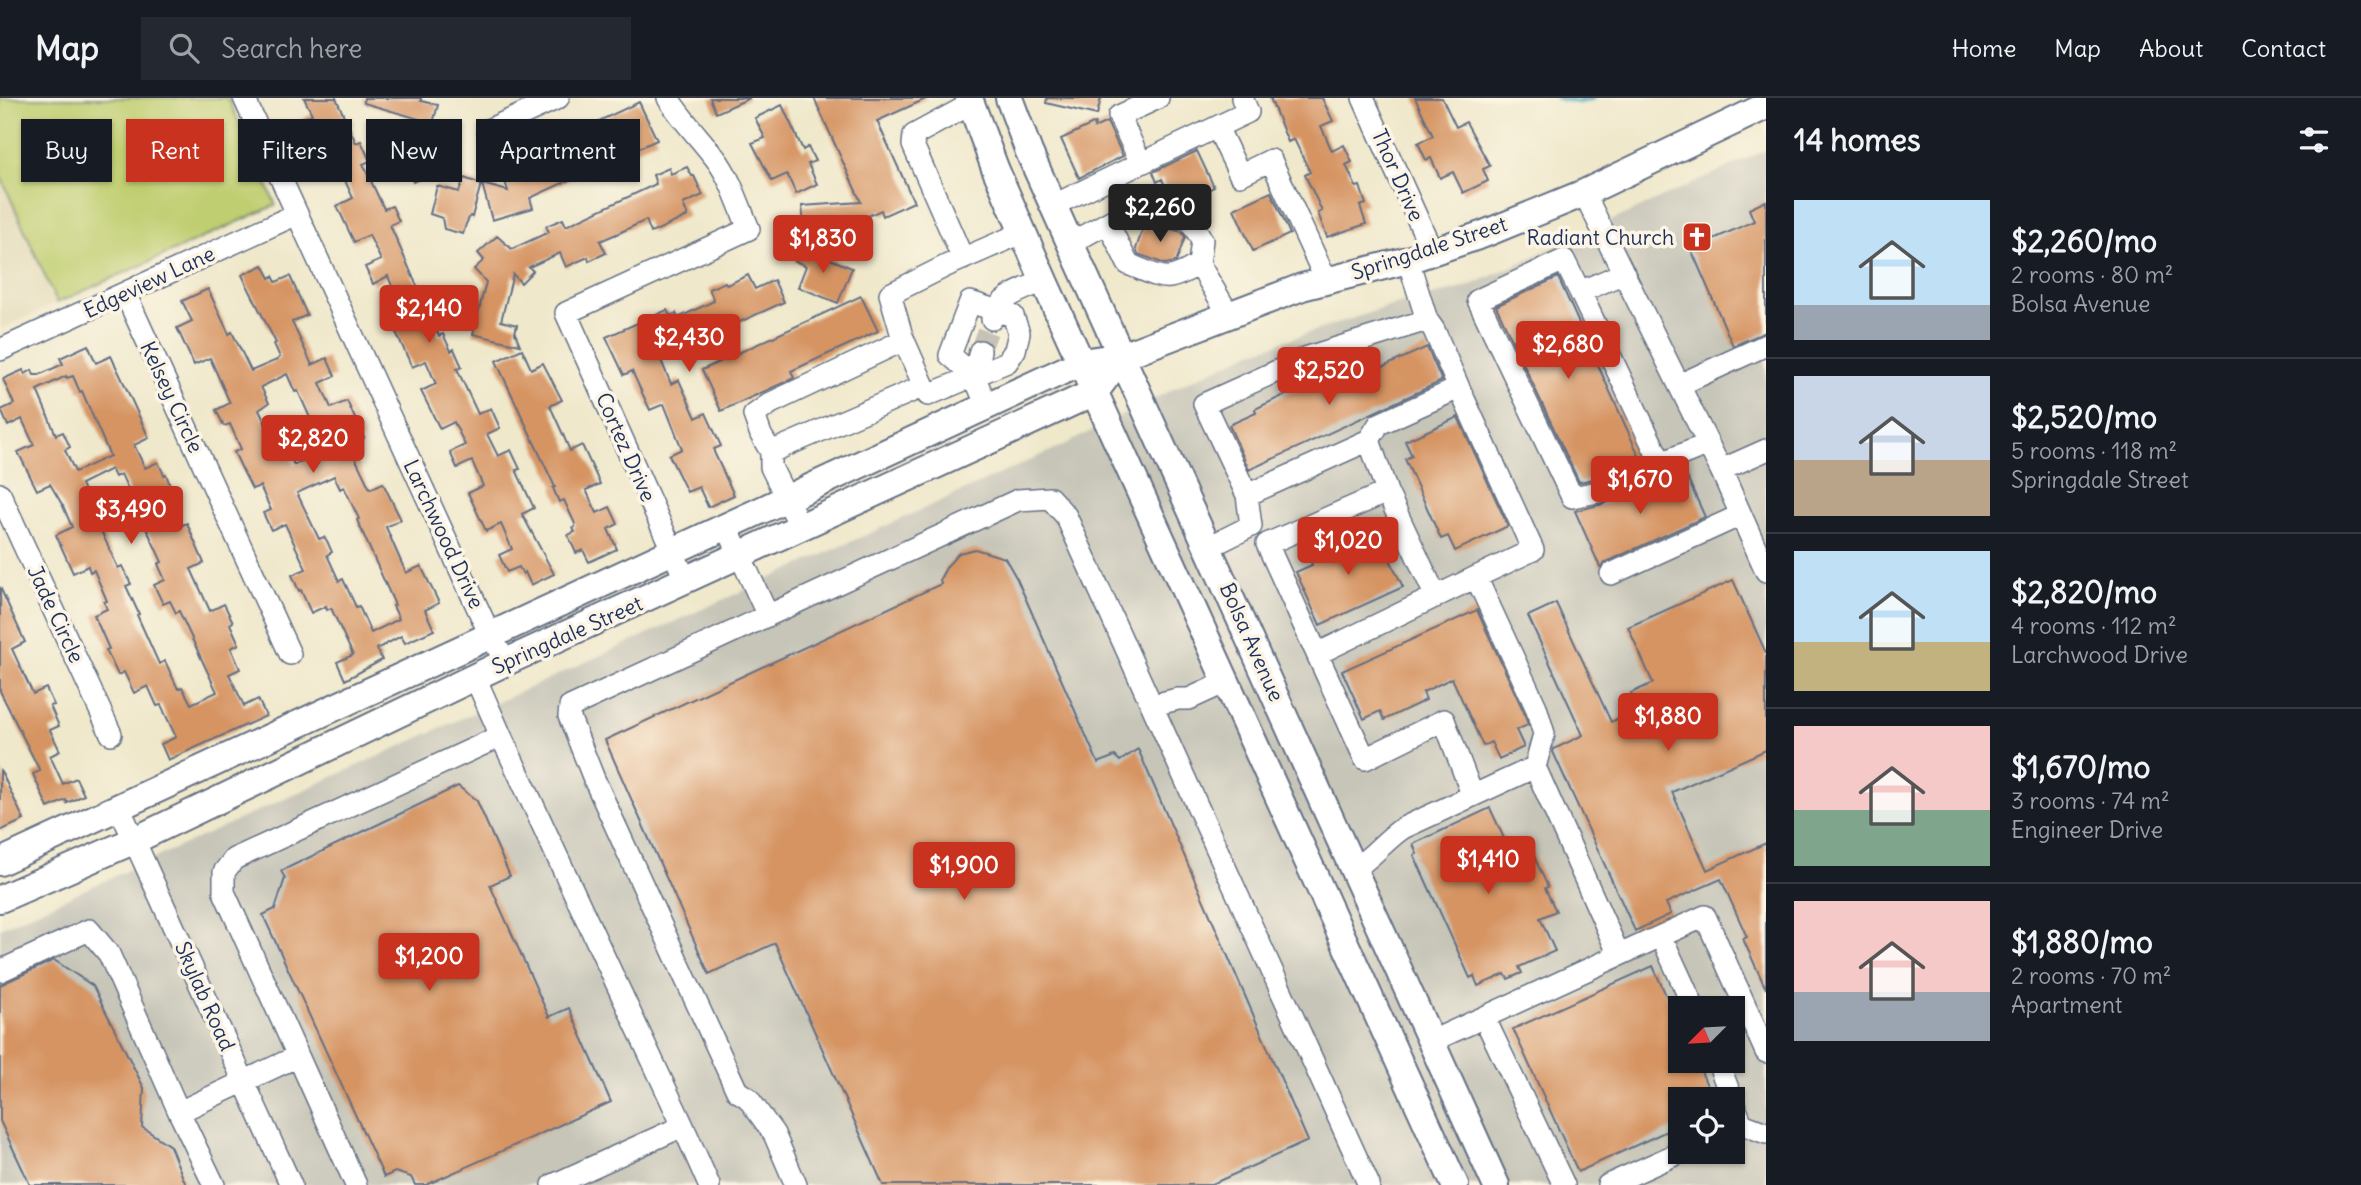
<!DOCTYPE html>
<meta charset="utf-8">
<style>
body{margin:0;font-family:Delius,sans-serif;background:#242831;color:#f1f3f6;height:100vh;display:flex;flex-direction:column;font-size:26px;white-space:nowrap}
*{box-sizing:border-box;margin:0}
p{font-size:23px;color:#9ea1a6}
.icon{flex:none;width:38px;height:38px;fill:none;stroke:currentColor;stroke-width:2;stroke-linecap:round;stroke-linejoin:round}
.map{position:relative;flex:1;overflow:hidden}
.details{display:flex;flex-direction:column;background:#171b24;width:595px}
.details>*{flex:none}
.top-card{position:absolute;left:21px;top:21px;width:665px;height:63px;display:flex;gap:14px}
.needle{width:46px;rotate:246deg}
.controls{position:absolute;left:1668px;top:898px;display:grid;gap:14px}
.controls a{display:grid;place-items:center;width:77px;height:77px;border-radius:0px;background:#171b24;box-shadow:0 2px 5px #0004;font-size:35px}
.price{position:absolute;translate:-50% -60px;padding:0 16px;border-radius:7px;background:#c8321e;color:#fff;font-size:23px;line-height:46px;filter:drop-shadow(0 2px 4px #0008)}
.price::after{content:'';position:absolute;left:50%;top:42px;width:21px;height:16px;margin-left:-10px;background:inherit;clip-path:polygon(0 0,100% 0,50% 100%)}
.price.current{background:#222;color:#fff}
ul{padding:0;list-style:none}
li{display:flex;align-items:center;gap:21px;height:175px;padding:0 28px}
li+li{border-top:2px solid #363941}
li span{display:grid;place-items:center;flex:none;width:196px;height:140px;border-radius:0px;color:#555}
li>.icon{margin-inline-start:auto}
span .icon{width:84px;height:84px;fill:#fffc;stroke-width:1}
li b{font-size:30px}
h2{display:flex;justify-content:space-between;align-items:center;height:84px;padding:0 28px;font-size:30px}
.pill{padding:0 24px;border-radius:0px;background:#171b24;box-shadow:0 2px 5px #0004;font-size:24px;line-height:63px}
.pill.current{background:#c8321e;color:#fff}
header{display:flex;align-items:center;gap:42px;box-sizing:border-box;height:98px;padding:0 35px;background:#171b24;border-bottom:2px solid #363941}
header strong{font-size:33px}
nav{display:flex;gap:38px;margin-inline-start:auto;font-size:24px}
.search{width:490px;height:63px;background:#242831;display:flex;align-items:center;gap:18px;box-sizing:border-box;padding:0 24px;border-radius:0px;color:#9ea1a6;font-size:26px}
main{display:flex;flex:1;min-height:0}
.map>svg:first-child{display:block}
</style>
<header>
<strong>Map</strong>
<div class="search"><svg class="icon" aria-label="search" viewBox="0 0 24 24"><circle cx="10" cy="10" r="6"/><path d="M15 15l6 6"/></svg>Search here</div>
<nav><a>Home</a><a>Map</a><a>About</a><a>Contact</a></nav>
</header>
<main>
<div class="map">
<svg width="1766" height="1087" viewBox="0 0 1766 1087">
<rect width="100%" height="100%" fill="#fcf5e5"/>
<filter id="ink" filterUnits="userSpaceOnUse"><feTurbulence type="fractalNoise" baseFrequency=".0143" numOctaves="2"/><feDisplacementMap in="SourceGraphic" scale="14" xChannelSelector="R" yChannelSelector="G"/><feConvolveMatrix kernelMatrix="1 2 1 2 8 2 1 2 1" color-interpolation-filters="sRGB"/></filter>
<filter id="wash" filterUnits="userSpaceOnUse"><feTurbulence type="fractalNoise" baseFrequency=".00686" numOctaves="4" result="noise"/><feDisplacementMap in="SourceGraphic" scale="28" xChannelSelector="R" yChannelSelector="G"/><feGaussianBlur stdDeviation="1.57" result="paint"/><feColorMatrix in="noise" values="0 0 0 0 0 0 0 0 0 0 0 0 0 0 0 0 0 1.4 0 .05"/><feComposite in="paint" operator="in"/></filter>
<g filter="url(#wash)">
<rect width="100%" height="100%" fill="#efe8cb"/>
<!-- built -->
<path fill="#e4dbba" d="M0 77 57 205 0 231Z"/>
<!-- industrial -->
<path fill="#c6c5b8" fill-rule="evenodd" d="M1766 52V1087H0V830L1066 346 1183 286 1254 253 1387 209 1467 189ZM1680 910H1732V962H1680ZM1680 1001H1732V1054H1680Z"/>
<!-- green -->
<path fill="#bfce70" stroke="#6d7e67" stroke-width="2" d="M0 0H228L276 107 57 205 0 77Z"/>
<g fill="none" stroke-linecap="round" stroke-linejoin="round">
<!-- stream -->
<path stroke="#41a8c1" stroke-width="5" d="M1557 0 1579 4 1593 0"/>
</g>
<g id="blocks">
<!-- building -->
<path fill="#d69464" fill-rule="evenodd" d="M304 0H336L356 45 361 43 370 63 363 66 384 111 392 108 399 123 390 127 439 238 443 236 451 253 454 251 462 269 457 271 478 316 491 310 500 330 487 336 498 358 511 352 520 371 516 372 534 410 522 416 554 476 531 487 525 474 523 476 519 469 507 474 499 457 512 451 501 426 486 433 468 395 483 388 472 363 457 370 450 354 465 347 454 324 440 331 421 293 436 286 426 263 412 269 394 230 406 224 405 220 388 178 373 186 365 169 381 162 369 137 354 144 337 108 353 100 342 76 331 57 317 64 298 23 312 16Z
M364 0H421V3L438 7 433 25 364 5Z
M710 0H750L716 15Z
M814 0H928L877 23 914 104 883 118 881 112 852 125 845 126 846 145 801 148 805 139 802 108 861 104Z
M1047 0H1101L1097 17 1046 5Z
M1270 0H1322L1333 23 1321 28 1332 53 1344 47 1352 64 1346 67 1356 89 1360 88 1366 106 1360 108 1366 126 1327 139 1318 115 1322 113 1305 77 1310 74 1294 41 1288 44Z
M1415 0H1442L1456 29 1466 24 1490 68 1483 71 1488 83 1463 95 1453 74 1440 80 1431 60 1426 62 1418 45 1433 38Z
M639 4 657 42 530 100 533 110 492 122 482 86 508 93 503 77 542 63 541 60 546 58 542 50 558 43 561 50 586 39 582 31Z
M782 7 803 52 808 49 815 63 808 66 817 86 796 96 787 76 772 83 752 45 765 40 755 20Z
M1107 24 1123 58 1079 80 1061 41 1095 25 1094 30Z
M432 30 440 47 426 54 435 74 413 84 397 49 405 46 403 43Z
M1197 53 1214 89 1182 104 1170 100 1162 81 1157 84 1153 74Z
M687 69 692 78H694L703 97 683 106 688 118 651 135 646 122 621 134 600 143 606 155 589 163 588 159 566 169 560 155 529 169 533 173 521 185 513 176 501 223 517 227 515 235 520 247 473 236 486 184 474 171 484 162 478 155 497 138 512 151 549 134 546 128 563 121 566 128 656 86 653 77 669 70 671 76Z
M464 80 481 86 472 119 470 118 466 126 463 136 444 131 442 120 430 116 437 88 459 94Z
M1271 94 1290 136 1253 153 1234 111Z
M1766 103V234L1733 248 1691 151 1754 123 1749 111Z
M1145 124 1182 134 1185 139 1176 164 1165 166 1138 156 1136 151Z
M801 149 852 170 838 205 798 189 806 168 795 163Z
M263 167 270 180 273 178 276 184 290 178 307 217 292 224 312 267 327 260 335 278 320 285 331 310 347 303 364 340 349 347 370 391 383 385 401 422 386 429 395 450 406 475 421 468 439 505 425 512 434 532 405 545 401 538 377 551 382 562 345 582 337 564 353 557 338 525 331 510 327 512 326 508 311 515 301 492 299 493 292 477 306 471 285 426 271 432 263 415 271 412 260 388 252 391 242 371 234 354 241 351 230 326 224 328 216 312 230 305 210 260 194 267 177 230 192 223 182 203 208 191 229 236 232 234 251 273 277 262 280 259 274 246 276 245 242 177ZM287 276 295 294 298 293 320 342H318L323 354 294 367 289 356 281 359 259 312 269 305 261 289ZM334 378 340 391 344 389 359 421 357 422 395 507 393 508 399 521 371 535 359 508 356 509 343 481 339 483 327 457 332 454 327 443 324 439 319 441 297 395Z
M748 177 755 191 774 182 784 204 660 260 671 286 679 282 696 320 706 315 721 348 714 351V354L734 397 708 409 699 389 687 394 669 357 682 351 664 306 650 312 632 273 624 277 606 239 667 212 670 218 676 215 678 220 714 203 709 191 725 184 727 187Z
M1558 179 1640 360 1594 381 1579 384 1496 208Z
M861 198 878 233 791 273 794 280 721 313 702 272Z
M88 247 96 265 111 258 122 281 149 340 134 347 145 370 158 364 164 377 166 376 175 402 162 407 173 431 187 425 194 442 204 465 191 471 210 513 224 506 233 524 230 526 239 546 231 550 240 571 229 576 244 608 258 601 266 618 168 662 161 646 176 639 161 607 157 608 148 588 134 595 124 574 118 577 106 552 109 551 94 517 107 511 104 504 107 503 94 472 90 474 88 468 73 475 56 437 72 429 63 408 50 386 37 392 18 354 34 347 22 321 8 328 1 312 14 306 3 281 23 272 25 276 32 272 34 277H39L63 266 60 260ZM66 278 67 280 73 278 80 294 82 293 110 358 75 374 65 352 70 349 63 334 56 337 37 292ZM111 371 115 379 121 376 162 464 158 466 165 482 154 487 163 506 170 503 176 515 179 513 217 594 191 606 182 589 178 591 165 563 159 566 137 517 139 516 126 488 131 486 122 468 118 470 102 435 108 432 100 415 92 418 81 394 84 393 81 386Z
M1427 249 1442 283 1249 372 1229 327 1256 315 1255 311 1325 278 1328 285 1355 273 1359 280Z
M522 251 531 271 543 265 562 302 550 308 561 332 570 353 582 347 600 386 586 392 597 415 610 409 618 426 608 431 617 451 589 464 583 452 576 455 568 437 575 434 573 430 575 429V426L564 402 559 404 553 390 555 389 496 263Z
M1458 319 1508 428 1455 453 1448 438 1441 441 1405 361 1412 358 1405 343Z
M1683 370 1705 419 1606 464 1600 469 1575 413 1603 406Z
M1358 436 1361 444 1378 436 1403 489 1320 527 1296 474 1312 467 1309 459Z
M975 451 1005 460 1017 481 1098 665 1115 658 1120 663 1138 651 1308 1043 1210 1087H883L775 845 709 876 605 642 941 486 940 481 947 468 959 455Z
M1733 482 1766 555V652L1672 694 1707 772 1766 745V891L1743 841 1747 839 1721 781 1666 805 1671 816 1635 833 1553 654 1554 651 1583 637 1528 518 1556 505 1611 624 1639 611 1631 595 1653 585 1628 529Z
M0 489 25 544 12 551 33 596 46 590 54 607 50 608 59 628 50 632 60 653 50 658 63 686 76 680 84 697 67 705 66 702 48 710 33 676 40 673 0 593Z
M1477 512 1524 614 1528 627 1516 632 1524 649 1499 661 1491 644 1483 648 1452 580 1423 594 1426 602 1384 622 1380 613 1364 621 1342 573Z
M0 671 24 722 0 733Z
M458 688 477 703 510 778 490 787 549 919 569 910 611 1004 426 1087H415L411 1079 395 1074 384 1079 263 817 275 811 285 780 281 773Z
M1490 710 1508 749 1526 741 1548 789 1545 790 1556 813 1540 820 1555 853 1519 869 1522 875 1508 881 1505 876 1478 888 1474 878 1470 880 1414 757 1417 756 1413 746Z
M54 862 93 888 144 990 142 1029 170 1048 186 1087H30L0 1023V887Z
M1653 868 1680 929V962H1696L1713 1001H1680V1027L1578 1074 1513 931Z"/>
</g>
</g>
<g filter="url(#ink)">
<use href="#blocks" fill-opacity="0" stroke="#657084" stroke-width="2"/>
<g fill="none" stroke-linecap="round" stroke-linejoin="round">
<!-- minor-tunnel -->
<path stroke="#c5c3b5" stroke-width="21" stroke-dasharray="21 10" stroke-linecap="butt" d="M980 253 992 221"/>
<!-- minor casing -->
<g stroke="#657084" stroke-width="24">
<path id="minor" d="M244 0 490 537 506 564
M668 0C682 22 700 40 716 61 731 81 739 108 749 131L566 215 686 483
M1363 0 1432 153
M1217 29 1240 77 1271 62 1326 182
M488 32 558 0
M1141 65 1119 18 1158 0
M1584 95 1721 372 1766 473
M1054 107 1248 14 1242 0
M1108 125 1128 166C1164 180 1164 187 1199 166
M1071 145 1138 108 1190 122 1202 142 1199 166 1229 217
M963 161 913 47 914 37 971 6
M1408 162 1427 222
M1580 194 1661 365 1598 394 1572 399 1478 202 1564 162 1580 194 1624 175
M125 195 290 556
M992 221C1000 197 1023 192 1044 183
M0 252 297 116
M974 278 980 253
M1679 287 1766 247
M1459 290 1533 452 1476 479
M928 297 1007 264 1015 252 1019 235 1013 218 970 204 950 257 974 278 987 308
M1369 342 1379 326 1459 290 1434 232 1427 222 1308 259 1204 306 1247 397 1369 342 1387 394
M771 354 924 288 902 238 890 196 946 168 1024 134
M1661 365 1708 346
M1721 372 1766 352
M0 396 111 636
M727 429 768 518
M801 430 771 369V354L761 337 754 317 771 305 904 242
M1209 449 1251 428 1247 397
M1611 476 1741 417
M1317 556 1365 661 1444 622 1472 696
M1153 607 1178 601H1189L1226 584
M501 638 683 1028
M1535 669 1619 857
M119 709 291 1087
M1355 770C1373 759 1385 742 1403 730L1535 669 1544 636 1536 609 1476 479 1317 556 1267 446 1387 394 1436 499
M1661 838 1705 818 1766 954
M0 873 89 832 109 856 179 1014 214 1087
M1484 919 1564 1087
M1432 943 1661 838 1694 910
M298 958 224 794V774L234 761 501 638 475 579
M1717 962 1732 1001
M1732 1002 1742 1026 1732 1030
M179 1014 298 958 356 1087
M1742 1026 1766 1035
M553 1087 683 1028 709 1087
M796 1087 774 1036 748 1000 737 993 594 681 569 618 570 609 1018 402 1050 400 1066 418 1369 1087
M1608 1087 1681 1054"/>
</g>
<!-- major casing -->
<g stroke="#657084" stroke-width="30">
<path id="major" d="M969 0 995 70 1044 183 1455 1087
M1009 0 1029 54 1496 1087
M0 764 1082 264 1122 258 1302 189 1408 162 1484 136 1584 95 1766 8
M0 801 135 742 506 564 1095 294 1122 258"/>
</g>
<!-- minor -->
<use href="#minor" stroke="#fff" stroke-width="21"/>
<!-- major -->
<use href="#major" stroke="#fff" stroke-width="26"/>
</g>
</g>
<!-- icons -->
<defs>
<g id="church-square" transform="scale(1.575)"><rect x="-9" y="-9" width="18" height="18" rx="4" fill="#c8321e" stroke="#fcf5e5"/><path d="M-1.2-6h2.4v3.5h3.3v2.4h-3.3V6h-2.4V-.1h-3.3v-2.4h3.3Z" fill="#fff"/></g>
</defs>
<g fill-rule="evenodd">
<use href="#church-square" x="1697" y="139"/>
</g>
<g text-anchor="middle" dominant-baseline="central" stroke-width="7" stroke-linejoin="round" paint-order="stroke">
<!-- street labels -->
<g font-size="21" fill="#1b2f5e" stroke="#fcf5e5">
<text transform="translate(1398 77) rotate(66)">Thor Drive</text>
<text transform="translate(1429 150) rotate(-18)">Springdale Street</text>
<text transform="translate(149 184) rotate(-25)">Edgeview Lane</text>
<text transform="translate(172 299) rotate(65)">Kelsey Circle</text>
<text transform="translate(626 349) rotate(66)">Cortez Drive</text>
<text transform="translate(444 436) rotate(65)">Larchwood Drive</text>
<text transform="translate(56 516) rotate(65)">Jade Circle</text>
<text transform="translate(567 537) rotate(-24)">Springdale Street</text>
<text transform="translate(1252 544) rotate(66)">Bolsa Avenue</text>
<text transform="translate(205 898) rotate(66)">Skylab Road</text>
</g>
<!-- poi labels -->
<g font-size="21" fill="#1b2f5e" stroke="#fcf5e5" text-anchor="end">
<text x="1674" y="139">Radiant Church</text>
</g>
</g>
</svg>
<div class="controls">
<a><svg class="needle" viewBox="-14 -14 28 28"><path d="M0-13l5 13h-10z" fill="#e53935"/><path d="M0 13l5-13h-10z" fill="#9ea1a6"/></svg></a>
<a><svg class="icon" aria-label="locate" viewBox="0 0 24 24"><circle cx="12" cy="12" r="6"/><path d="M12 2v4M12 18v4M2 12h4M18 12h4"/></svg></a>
</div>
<b class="price current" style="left:1160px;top:146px">$2,260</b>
<b class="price" style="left:823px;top:177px">$1,830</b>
<b class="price" style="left:429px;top:247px">$2,140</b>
<b class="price" style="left:689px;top:276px">$2,430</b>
<b class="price" style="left:1568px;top:283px">$2,680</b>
<b class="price" style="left:1329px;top:309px">$2,520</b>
<b class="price" style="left:313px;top:377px">$2,820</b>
<b class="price" style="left:1640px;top:418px">$1,670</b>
<b class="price" style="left:131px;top:448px">$3,490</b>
<b class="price" style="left:1348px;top:479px">$1,020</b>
<b class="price" style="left:1668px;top:655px">$1,880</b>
<b class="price" style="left:1488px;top:798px">$1,410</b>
<b class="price" style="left:964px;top:804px">$1,900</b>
<b class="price" style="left:429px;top:895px">$1,200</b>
<div class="top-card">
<a class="pill">Buy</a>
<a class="pill current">Rent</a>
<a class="pill">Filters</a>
<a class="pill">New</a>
<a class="pill">Apartment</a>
</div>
</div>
<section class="details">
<h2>14 homes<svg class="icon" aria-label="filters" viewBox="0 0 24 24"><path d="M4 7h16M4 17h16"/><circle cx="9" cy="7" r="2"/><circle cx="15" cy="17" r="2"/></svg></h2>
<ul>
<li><span style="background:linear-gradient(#bfe0f5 75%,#9aa5b1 0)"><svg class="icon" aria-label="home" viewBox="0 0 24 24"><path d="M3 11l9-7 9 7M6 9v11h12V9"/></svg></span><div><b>$2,260/mo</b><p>2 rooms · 80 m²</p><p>Bolsa Avenue</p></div></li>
<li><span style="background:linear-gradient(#c9d6e8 60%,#b9a48a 0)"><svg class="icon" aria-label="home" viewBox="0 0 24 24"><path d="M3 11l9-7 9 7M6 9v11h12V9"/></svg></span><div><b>$2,520/mo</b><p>5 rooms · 118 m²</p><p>Springdale Street</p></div></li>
<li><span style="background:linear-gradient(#bfe0f5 65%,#c2b280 0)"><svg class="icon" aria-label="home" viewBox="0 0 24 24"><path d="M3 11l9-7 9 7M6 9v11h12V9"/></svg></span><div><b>$2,820/mo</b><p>4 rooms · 112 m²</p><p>Larchwood Drive</p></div></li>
<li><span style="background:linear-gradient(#f6c9c9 60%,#7fa58c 0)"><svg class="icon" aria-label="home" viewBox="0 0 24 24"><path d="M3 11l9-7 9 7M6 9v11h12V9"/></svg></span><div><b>$1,670/mo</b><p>3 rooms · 74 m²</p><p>Engineer Drive</p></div></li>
<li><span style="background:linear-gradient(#f6c9c9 65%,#9aa5b1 0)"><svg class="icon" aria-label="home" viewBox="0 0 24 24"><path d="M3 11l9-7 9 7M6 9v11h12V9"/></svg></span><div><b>$1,880/mo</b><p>2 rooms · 70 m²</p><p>Apartment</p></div></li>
</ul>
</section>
</main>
